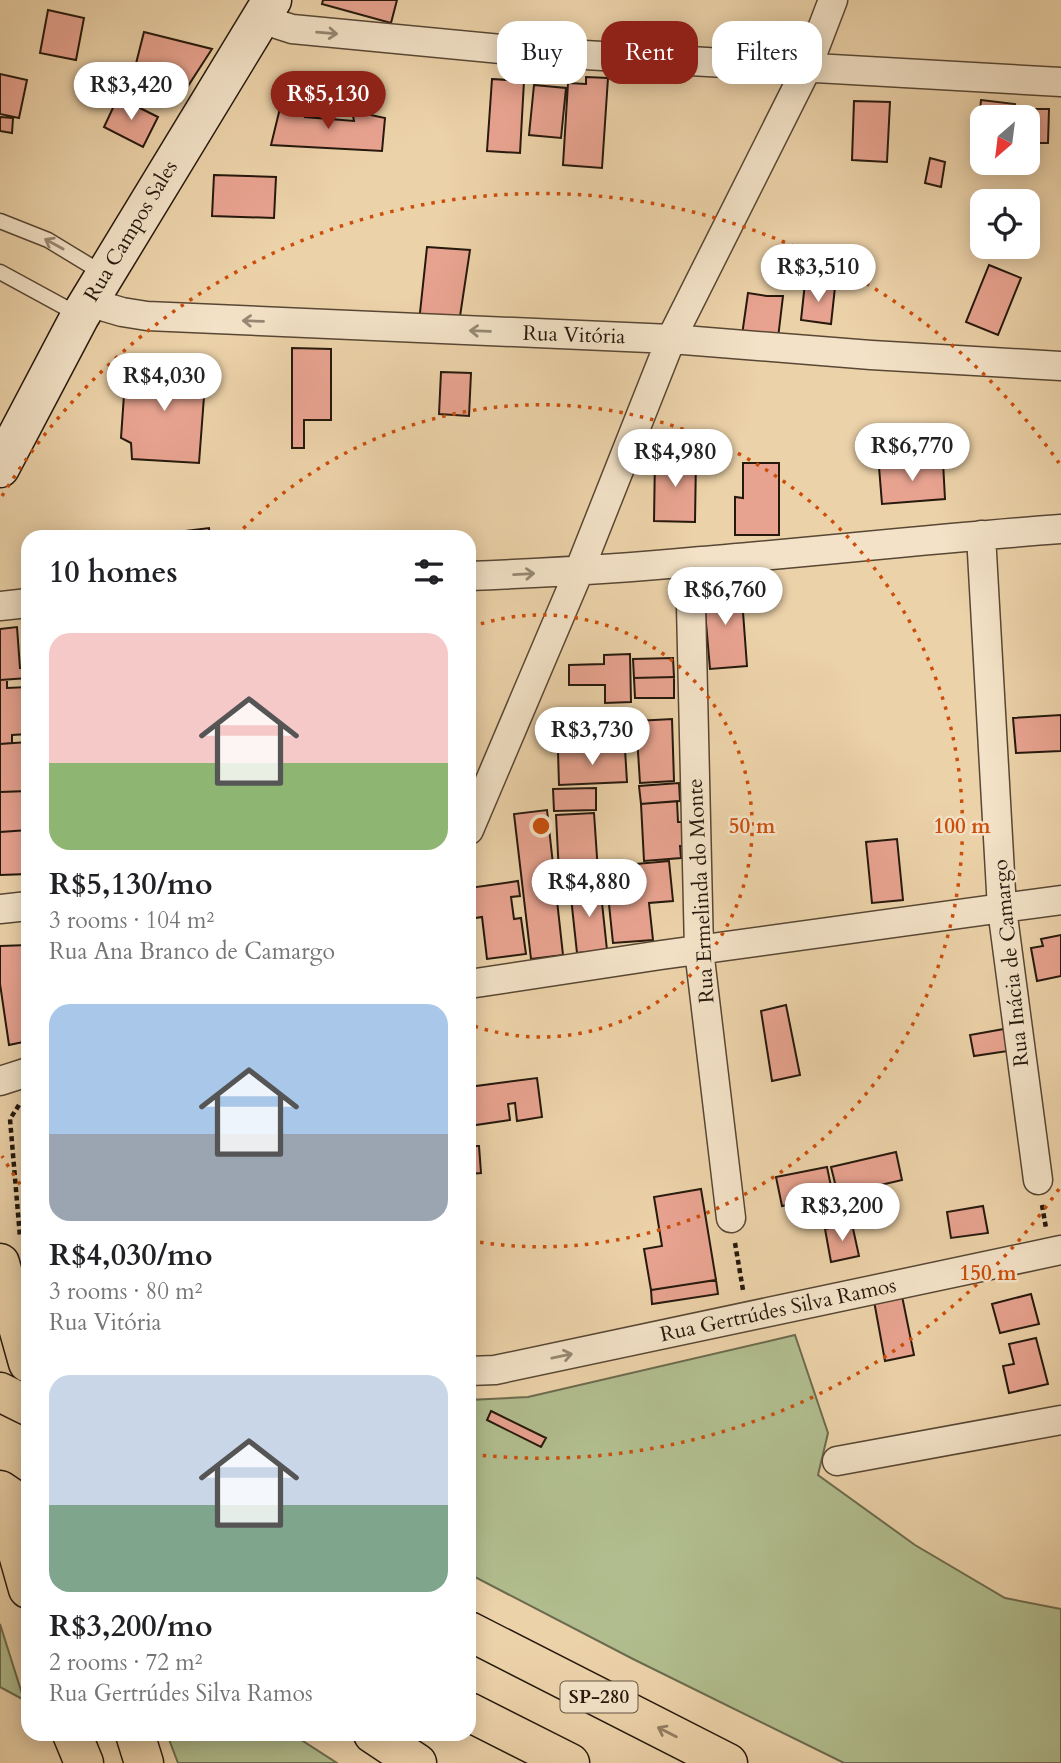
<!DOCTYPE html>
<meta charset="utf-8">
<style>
body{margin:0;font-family:Cardo,serif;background:#f6f6f6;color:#202124;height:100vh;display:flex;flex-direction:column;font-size:26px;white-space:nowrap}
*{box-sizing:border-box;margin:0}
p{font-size:23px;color:#757577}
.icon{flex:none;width:38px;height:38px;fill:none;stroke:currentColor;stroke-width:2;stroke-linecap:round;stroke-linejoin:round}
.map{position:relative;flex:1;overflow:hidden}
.details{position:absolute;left:21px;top:530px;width:455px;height:1211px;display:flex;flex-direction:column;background:#fff;border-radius:21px;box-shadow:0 4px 18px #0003}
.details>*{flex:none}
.banner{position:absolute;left:497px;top:21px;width:458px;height:63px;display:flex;gap:14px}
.needle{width:46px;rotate:208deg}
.controls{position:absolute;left:970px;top:105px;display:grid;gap:14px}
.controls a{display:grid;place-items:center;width:70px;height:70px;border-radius:14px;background:#fff;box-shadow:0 4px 18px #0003;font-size:35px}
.price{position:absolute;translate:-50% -60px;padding:0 16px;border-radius:24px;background:#fff;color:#222;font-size:23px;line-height:46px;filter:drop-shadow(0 2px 4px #0008)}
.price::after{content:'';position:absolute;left:50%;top:42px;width:21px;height:16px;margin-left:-10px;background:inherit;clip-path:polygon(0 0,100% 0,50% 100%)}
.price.current{background:#8f2418;color:#fff}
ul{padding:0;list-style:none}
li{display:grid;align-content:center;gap:14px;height:371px;padding:0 28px}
li span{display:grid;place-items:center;height:217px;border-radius:21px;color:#555}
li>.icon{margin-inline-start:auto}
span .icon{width:126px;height:126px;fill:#fffc;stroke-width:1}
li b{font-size:30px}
h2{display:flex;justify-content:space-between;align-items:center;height:84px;padding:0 28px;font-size:30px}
.chip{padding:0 24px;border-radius:21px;background:#fff;box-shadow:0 4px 18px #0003;font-size:24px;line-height:63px}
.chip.current{background:#8f2418;color:#fff}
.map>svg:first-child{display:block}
</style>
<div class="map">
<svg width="1061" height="1763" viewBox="0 0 1061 1763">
<rect width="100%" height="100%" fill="#ecd2a9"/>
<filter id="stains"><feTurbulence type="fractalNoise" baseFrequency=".00286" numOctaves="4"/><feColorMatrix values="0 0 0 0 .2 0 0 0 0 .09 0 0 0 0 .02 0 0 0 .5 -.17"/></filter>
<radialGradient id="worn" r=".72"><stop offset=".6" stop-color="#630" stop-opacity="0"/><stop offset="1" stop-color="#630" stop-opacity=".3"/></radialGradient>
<!-- green -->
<path fill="#b1bd8e" stroke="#6c6b4e" stroke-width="2" d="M795 1335 828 1433 818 1475 915 1545 1005 1598 1061 1609V1763H844L633 1659 469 1574V1400L528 1397Z
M0 1624 24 1700 0 1687Z
M167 1734H292L337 1763H178Z"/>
<!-- building -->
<path fill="#e8a390" stroke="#26190d" stroke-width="2" d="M323 0H397L391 23 322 4Z
M48 10 84 18 76 60 40 53Z
M144 32 212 49 177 103 129 91Z
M0 74 27 80 19 118 0 114Z
M586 77 608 78 602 168 563 165 568 83 586 84Z
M492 79 524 81 520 153 487 151Z
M534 85 566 88 561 138 529 135Z
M118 97 158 117 143 147 104 127Z
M981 100 1015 104 1013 117H982V145L977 144Z
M854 101 890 102 887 162 852 160Z
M281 104 308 107 305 117 354 121 352 111 385 118 382 151 271 145Z
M1019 109H1049L1048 143H1027V117H1019Z
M0 117 13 118 12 133 0 131Z
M930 158 945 162 941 187 925 183Z
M214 175 276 177 274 218 212 216Z
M427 247 470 250 459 323 419 322Z
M989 265 1021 278 998 335 966 322Z
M805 283 835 287 831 324 801 320Z
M748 293 767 296H783L778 338 742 335Z
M292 348 331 349V420H304V448H292Z
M126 366 206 370 199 463 132 459 131 443 121 438Z
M441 372 471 373 469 416 439 414Z
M655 456 696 457 695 522 654 521Z
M943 462 945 499 882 504 879 467Z
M743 463H779V535H735V497L743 498Z
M209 528 210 537H153V535Z
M741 585 747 666 710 669 703 588Z
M17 627 20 668H28V678L0 680V629Z
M630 654 631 702 605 703V685H569V665L604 664V655Z
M673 658 674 677 634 678 633 659Z
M674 677V698H635L634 678Z
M0 680H7V688L28 687V734L12 735V743L0 744Z
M627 708 630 745 560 750 557 714Z
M1061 715V751L1016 753 1013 718Z
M672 719 674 781 640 783 636 721Z
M28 742V791L0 792V744Z
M625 749 627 782 559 785 558 752Z
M679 783 680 801 641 804 639 786Z
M596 788V810L554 811 553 789Z
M28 791V830L0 832V792Z
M677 801 678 822H683L685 846H680L681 858 644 861 641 804Z
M547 810 563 955 531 959 514 814Z
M594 813 598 872 559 874 556 815Z
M28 830V874L0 875V832Z
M897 839 903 900 872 903 866 842Z
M669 861 673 901 649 903 653 940 613 943 607 885 627 884 625 865Z
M518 881 520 896 511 897 514 919 521 918 526 954 487 959 482 917 469 919V888Z
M600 884 607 950 577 953 570 888Z
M1061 935V976L1037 981 1031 948 1043 946 1041 939Z
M28 945V1041L9 1045 0 984V946Z
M786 1005 800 1075 772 1081 761 1011Z
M1004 1029 1008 1051 974 1056 970 1035Z
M537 1078 542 1117 517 1121 515 1103 508 1104 510 1120 469 1126V1087Z
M469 1146H479L481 1173 469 1174Z
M896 1152 902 1180 838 1195 831 1167Z
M827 1167 833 1196 782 1206 776 1177Z
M701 1189 716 1280 651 1290 644 1249 662 1246 654 1197Z
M983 1206 988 1233 951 1238 947 1212Z
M852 1224 859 1256 831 1262 825 1229Z
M716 1280 718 1294 652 1304 651 1290Z
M1031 1294 1039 1324 1000 1333 992 1304Z
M902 1296 914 1355 885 1361 874 1301Z
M1036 1338 1048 1384 1009 1393 1003 1366 1014 1364 1009 1344Z
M491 1411 546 1438 541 1447 487 1420Z"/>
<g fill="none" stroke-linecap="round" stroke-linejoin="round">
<!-- lane casing -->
<g stroke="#584734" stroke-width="17">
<path id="lane" d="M0 221 48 240 104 274
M0 272 79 315"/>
</g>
<!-- street casing -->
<g stroke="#584734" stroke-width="31">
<path id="street" d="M261 19 292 29 532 52 1061 82
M88 302 122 312 147 316 671 339 871 355 1061 366
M981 535 1002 909 1038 1180
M690 563 699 950 731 1218
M469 576C543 573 617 569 691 562 815 552 937 538 1061 529
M0 606 28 603
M469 830 579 571 671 339 807 68 833 0
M0 909 28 906
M469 984 661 955 1061 900
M0 1081 28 1072
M469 1371 495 1370 1061 1250
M837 1461 1061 1420"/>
</g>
<!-- secondary casing -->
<g stroke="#26190d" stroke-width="41">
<path id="secondary" d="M0 468 80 316 272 0"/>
</g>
<!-- primary casing -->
<g stroke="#26190d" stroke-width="41">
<path id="primary" d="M0 1263 28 1363
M0 1491 28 1589
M72 1734 84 1763
M135 1734 144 1763"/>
</g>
<!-- highway casing -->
<g stroke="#26190d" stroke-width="41">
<path id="highway" d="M0 1392 28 1406
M0 1490 28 1509
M469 1631 728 1763
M469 1712 570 1763
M373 1734 417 1763"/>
</g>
<!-- path -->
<path stroke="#26190d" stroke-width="4.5" stroke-dasharray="5 3.5" stroke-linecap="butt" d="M19 1105 10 1119 20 1237
M1042 1205 1046 1228
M735 1243 743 1290"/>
<!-- lane -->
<use href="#lane" stroke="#f3e2c7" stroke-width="14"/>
<!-- street -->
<use href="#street" stroke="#f3e2c7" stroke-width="28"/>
<!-- secondary -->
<use href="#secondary" stroke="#f3e2c7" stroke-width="38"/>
<!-- primary -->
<use href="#primary" stroke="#ecd2a9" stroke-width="38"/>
<!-- highway -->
<use href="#highway" stroke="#ecd2a9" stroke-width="38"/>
</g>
<!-- one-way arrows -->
<defs><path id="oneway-shaft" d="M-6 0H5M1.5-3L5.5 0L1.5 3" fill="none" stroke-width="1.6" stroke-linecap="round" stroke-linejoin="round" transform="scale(1.75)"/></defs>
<g stroke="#978873">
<use href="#oneway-shaft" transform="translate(327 33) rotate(5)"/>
<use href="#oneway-shaft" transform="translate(54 244) rotate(-151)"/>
<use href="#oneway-shaft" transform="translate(253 321) rotate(-178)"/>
<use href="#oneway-shaft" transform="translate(480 331) rotate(-178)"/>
<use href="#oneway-shaft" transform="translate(524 574) rotate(-3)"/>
<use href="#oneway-shaft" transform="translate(562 1356) rotate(-12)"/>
</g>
<use stroke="#937f63" href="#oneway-shaft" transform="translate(667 1732) rotate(-153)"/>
<!-- distance rings -->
<g fill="none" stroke="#cb4f0c" stroke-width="3.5" stroke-dasharray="3.5 7">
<path d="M471 627A211 211 0 1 1 471 1025"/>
<path d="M236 536A421 421 0 1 1 472 1241"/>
<path d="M1059 1189A632 632 0 0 1 469 1454M26 1193A632 632 0 0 1 2 1156M2 496A632 632 0 0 1 1059 463"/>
</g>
<g text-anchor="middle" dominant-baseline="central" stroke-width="5" stroke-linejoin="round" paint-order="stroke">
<!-- shield labels -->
<rect fill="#f3e2c7" stroke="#645545" stroke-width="2" x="560.5" y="1681.5" width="77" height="31" rx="5"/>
<g font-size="19" font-weight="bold" fill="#26190d">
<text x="599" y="1697">SP-280</text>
</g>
<!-- street labels -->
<g font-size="21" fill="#26190d" stroke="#f3e2c7">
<text transform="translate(131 231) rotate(-59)">Rua Campos Sales</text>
<text transform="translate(574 335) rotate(2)">Rua Vitória</text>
<text transform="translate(701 891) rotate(-93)">Rua Ermelinda do Monte</text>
<text transform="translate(1011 963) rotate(-96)">Rua Inácia de Camargo</text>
<text transform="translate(778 1310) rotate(-12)">Rua Gertrúdes Silva Ramos</text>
</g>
</g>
<circle cx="541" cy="826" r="10" fill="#cb4f0c" stroke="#f3e2c7" stroke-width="3.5"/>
<g font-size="21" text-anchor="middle" font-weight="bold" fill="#cb4f0c" stroke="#f3e2c7" stroke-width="5" stroke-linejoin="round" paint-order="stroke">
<text x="752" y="833">50 m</text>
<text x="962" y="833">100 m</text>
<text x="988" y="1280">150 m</text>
</g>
<rect width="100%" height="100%" filter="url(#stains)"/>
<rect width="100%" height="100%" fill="url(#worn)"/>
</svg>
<div class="controls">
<a><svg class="needle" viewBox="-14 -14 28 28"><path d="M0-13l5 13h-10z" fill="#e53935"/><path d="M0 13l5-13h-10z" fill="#757577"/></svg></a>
<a><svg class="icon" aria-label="locate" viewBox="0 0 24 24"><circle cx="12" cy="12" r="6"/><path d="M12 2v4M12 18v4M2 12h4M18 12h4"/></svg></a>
</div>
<b class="price" style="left:131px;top:122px">R$3,420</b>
<b class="price current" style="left:328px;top:131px">R$5,130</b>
<b class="price" style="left:818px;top:304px">R$3,510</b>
<b class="price" style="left:164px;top:413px">R$4,030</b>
<b class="price" style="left:912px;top:483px">R$6,770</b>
<b class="price" style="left:675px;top:489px">R$4,980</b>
<b class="price" style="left:725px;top:627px">R$6,760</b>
<b class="price" style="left:592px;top:767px">R$3,730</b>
<b class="price" style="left:589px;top:919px">R$4,880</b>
<b class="price" style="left:842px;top:1243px">R$3,200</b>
<div class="banner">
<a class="chip">Buy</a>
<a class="chip current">Rent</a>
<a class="chip">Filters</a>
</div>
<section class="details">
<h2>10 homes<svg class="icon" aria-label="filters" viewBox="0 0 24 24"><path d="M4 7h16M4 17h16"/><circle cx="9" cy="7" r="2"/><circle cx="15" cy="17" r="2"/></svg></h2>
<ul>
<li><span style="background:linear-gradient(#f6c9c9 60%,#8fb573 0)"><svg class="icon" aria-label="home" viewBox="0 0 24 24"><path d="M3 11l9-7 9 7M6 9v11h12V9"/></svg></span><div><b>R$5,130/mo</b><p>3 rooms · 104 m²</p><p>Rua Ana Branco de Camargo</p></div></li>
<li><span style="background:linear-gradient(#a9c7e8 60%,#9aa5b1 0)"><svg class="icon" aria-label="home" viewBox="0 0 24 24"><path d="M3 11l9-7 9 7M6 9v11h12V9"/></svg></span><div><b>R$4,030/mo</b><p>3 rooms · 80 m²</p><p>Rua Vitória</p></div></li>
<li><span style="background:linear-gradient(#c9d6e8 60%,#7fa58c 0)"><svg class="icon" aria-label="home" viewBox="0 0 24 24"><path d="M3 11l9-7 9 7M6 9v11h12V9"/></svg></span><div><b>R$3,200/mo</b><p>2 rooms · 72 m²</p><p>Rua Gertrúdes Silva Ramos</p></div></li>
</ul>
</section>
</div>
